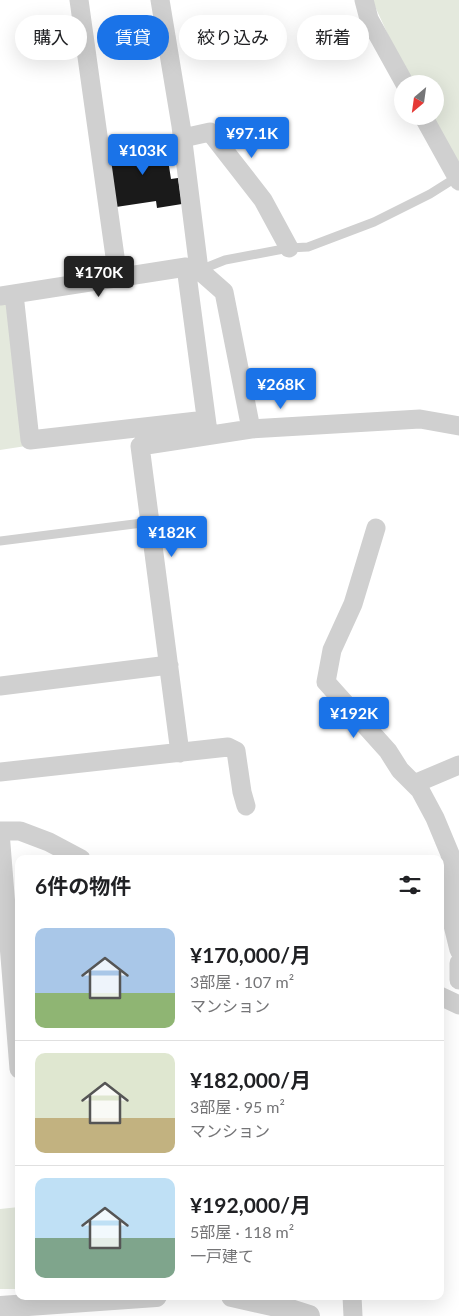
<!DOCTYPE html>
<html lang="ja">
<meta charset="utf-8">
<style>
body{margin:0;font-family:Lato,"Noto Sans JP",sans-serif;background:#f2f2f2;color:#202124;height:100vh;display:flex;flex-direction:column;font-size:19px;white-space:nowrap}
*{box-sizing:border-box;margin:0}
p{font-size:16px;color:#757577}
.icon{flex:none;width:28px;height:28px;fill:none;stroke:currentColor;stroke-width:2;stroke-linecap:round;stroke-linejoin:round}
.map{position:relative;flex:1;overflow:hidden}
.details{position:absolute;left:15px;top:855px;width:429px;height:445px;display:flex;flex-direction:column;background:#fff;border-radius:10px;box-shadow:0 5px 20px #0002}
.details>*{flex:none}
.banner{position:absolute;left:15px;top:15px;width:430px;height:45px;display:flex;gap:10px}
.needle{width:32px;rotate:209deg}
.fabs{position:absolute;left:394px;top:75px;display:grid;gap:10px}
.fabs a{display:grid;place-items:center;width:50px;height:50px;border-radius:50%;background:#fff;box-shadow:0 5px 20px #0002;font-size:25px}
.price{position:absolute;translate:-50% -42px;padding:0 11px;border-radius:5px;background:#1a73e8;color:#fff;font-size:16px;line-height:32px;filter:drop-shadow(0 1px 2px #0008)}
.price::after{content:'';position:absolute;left:50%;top:30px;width:15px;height:11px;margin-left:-8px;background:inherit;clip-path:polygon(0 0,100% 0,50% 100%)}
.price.selected{background:#222;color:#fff}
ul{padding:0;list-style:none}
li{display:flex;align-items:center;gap:15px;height:125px;padding:0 20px}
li+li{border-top:1px solid #e0e0e0}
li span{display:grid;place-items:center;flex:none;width:140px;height:100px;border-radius:10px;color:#555}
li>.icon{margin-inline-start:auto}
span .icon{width:60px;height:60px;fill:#fffc;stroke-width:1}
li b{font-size:21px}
h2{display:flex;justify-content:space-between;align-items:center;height:60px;padding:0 20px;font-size:21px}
.chip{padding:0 18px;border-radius:22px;background:#fff;box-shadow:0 5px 20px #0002;font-size:18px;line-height:45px}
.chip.selected{background:#1a73e8;color:#fff}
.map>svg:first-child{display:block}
</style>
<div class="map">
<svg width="459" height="1316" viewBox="0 0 459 1316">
<rect width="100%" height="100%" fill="#fff"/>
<!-- green -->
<path fill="#e4e9dd" d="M372 0H459V165L432 116H435V84H414L396 52Z
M6 304 26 446 0 450V305Z
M19 1207V1289H0V1209Z"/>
<!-- building -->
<path fill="#1a1a1a" d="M165 141 171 179 178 178 182 204 157 208 156 201 116 207 108 149Z"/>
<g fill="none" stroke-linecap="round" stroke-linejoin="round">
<!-- service -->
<path stroke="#d0d0d0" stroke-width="9" d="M200 270 225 260 289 248 308 247 374 222 430 194 457 177
M0 541 150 522"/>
<!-- minor -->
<path stroke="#d0d0d0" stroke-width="19" d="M79 0 118 278
M160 0 181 126 199 270
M364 0 369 19 405 84
M423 116 459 181
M183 138 210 132 263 200 289 248
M186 267 208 432
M14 294 30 440 206 420
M0 296 186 267 199 270 224 292 251 429 420 419 459 426
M376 528 353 604 332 650 326 682 388 751 400 770 420 790 435 818 450 854 452 876 450 913 459 950
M0 686 169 665
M180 753 140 446 251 429
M0 772 228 747 236 751 242 792 246 806
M414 784 459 765
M0 831H20L49 842 81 859
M0 832 19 1069
M459 963V980
M440 996 459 1005
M352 1296 353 1316"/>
<!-- tertiary -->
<path stroke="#d0d0d0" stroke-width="22" d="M232 1296 281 1307 309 1316
M0 1307 156 1296"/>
</g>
</svg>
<div class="fabs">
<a><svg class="needle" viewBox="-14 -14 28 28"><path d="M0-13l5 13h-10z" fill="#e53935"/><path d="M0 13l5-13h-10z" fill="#757577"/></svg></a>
</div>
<b class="price" style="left:252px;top:159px">¥97.1K</b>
<b class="price" style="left:143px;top:176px">¥103K</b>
<b class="price selected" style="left:99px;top:298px">¥170K</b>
<b class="price" style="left:281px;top:410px">¥268K</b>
<b class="price" style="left:172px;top:558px">¥182K</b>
<b class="price" style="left:354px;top:739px">¥192K</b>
<div class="banner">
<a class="chip">購入</a>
<a class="chip selected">賃貸</a>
<a class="chip">絞り込み</a>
<a class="chip">新着</a>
</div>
<section class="details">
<h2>6件の物件<svg class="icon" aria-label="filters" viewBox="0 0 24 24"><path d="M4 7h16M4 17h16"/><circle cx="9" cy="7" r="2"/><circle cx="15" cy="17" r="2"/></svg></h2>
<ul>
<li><span style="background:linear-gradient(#a9c7e8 65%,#8fb573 0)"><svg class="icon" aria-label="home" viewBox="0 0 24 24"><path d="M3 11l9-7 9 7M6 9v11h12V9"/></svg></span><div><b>¥170,000/月</b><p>3部屋 · 107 m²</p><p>マンション</p></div></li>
<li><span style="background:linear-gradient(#dfe7d0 65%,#c2b280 0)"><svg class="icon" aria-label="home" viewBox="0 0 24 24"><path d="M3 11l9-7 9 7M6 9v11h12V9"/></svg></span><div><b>¥182,000/月</b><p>3部屋 · 95 m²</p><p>マンション</p></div></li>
<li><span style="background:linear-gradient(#bfe0f5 60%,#7fa58c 0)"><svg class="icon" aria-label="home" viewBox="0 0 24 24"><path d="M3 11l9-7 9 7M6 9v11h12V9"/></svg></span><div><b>¥192,000/月</b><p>5部屋 · 118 m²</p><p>一戸建て</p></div></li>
</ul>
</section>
</div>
